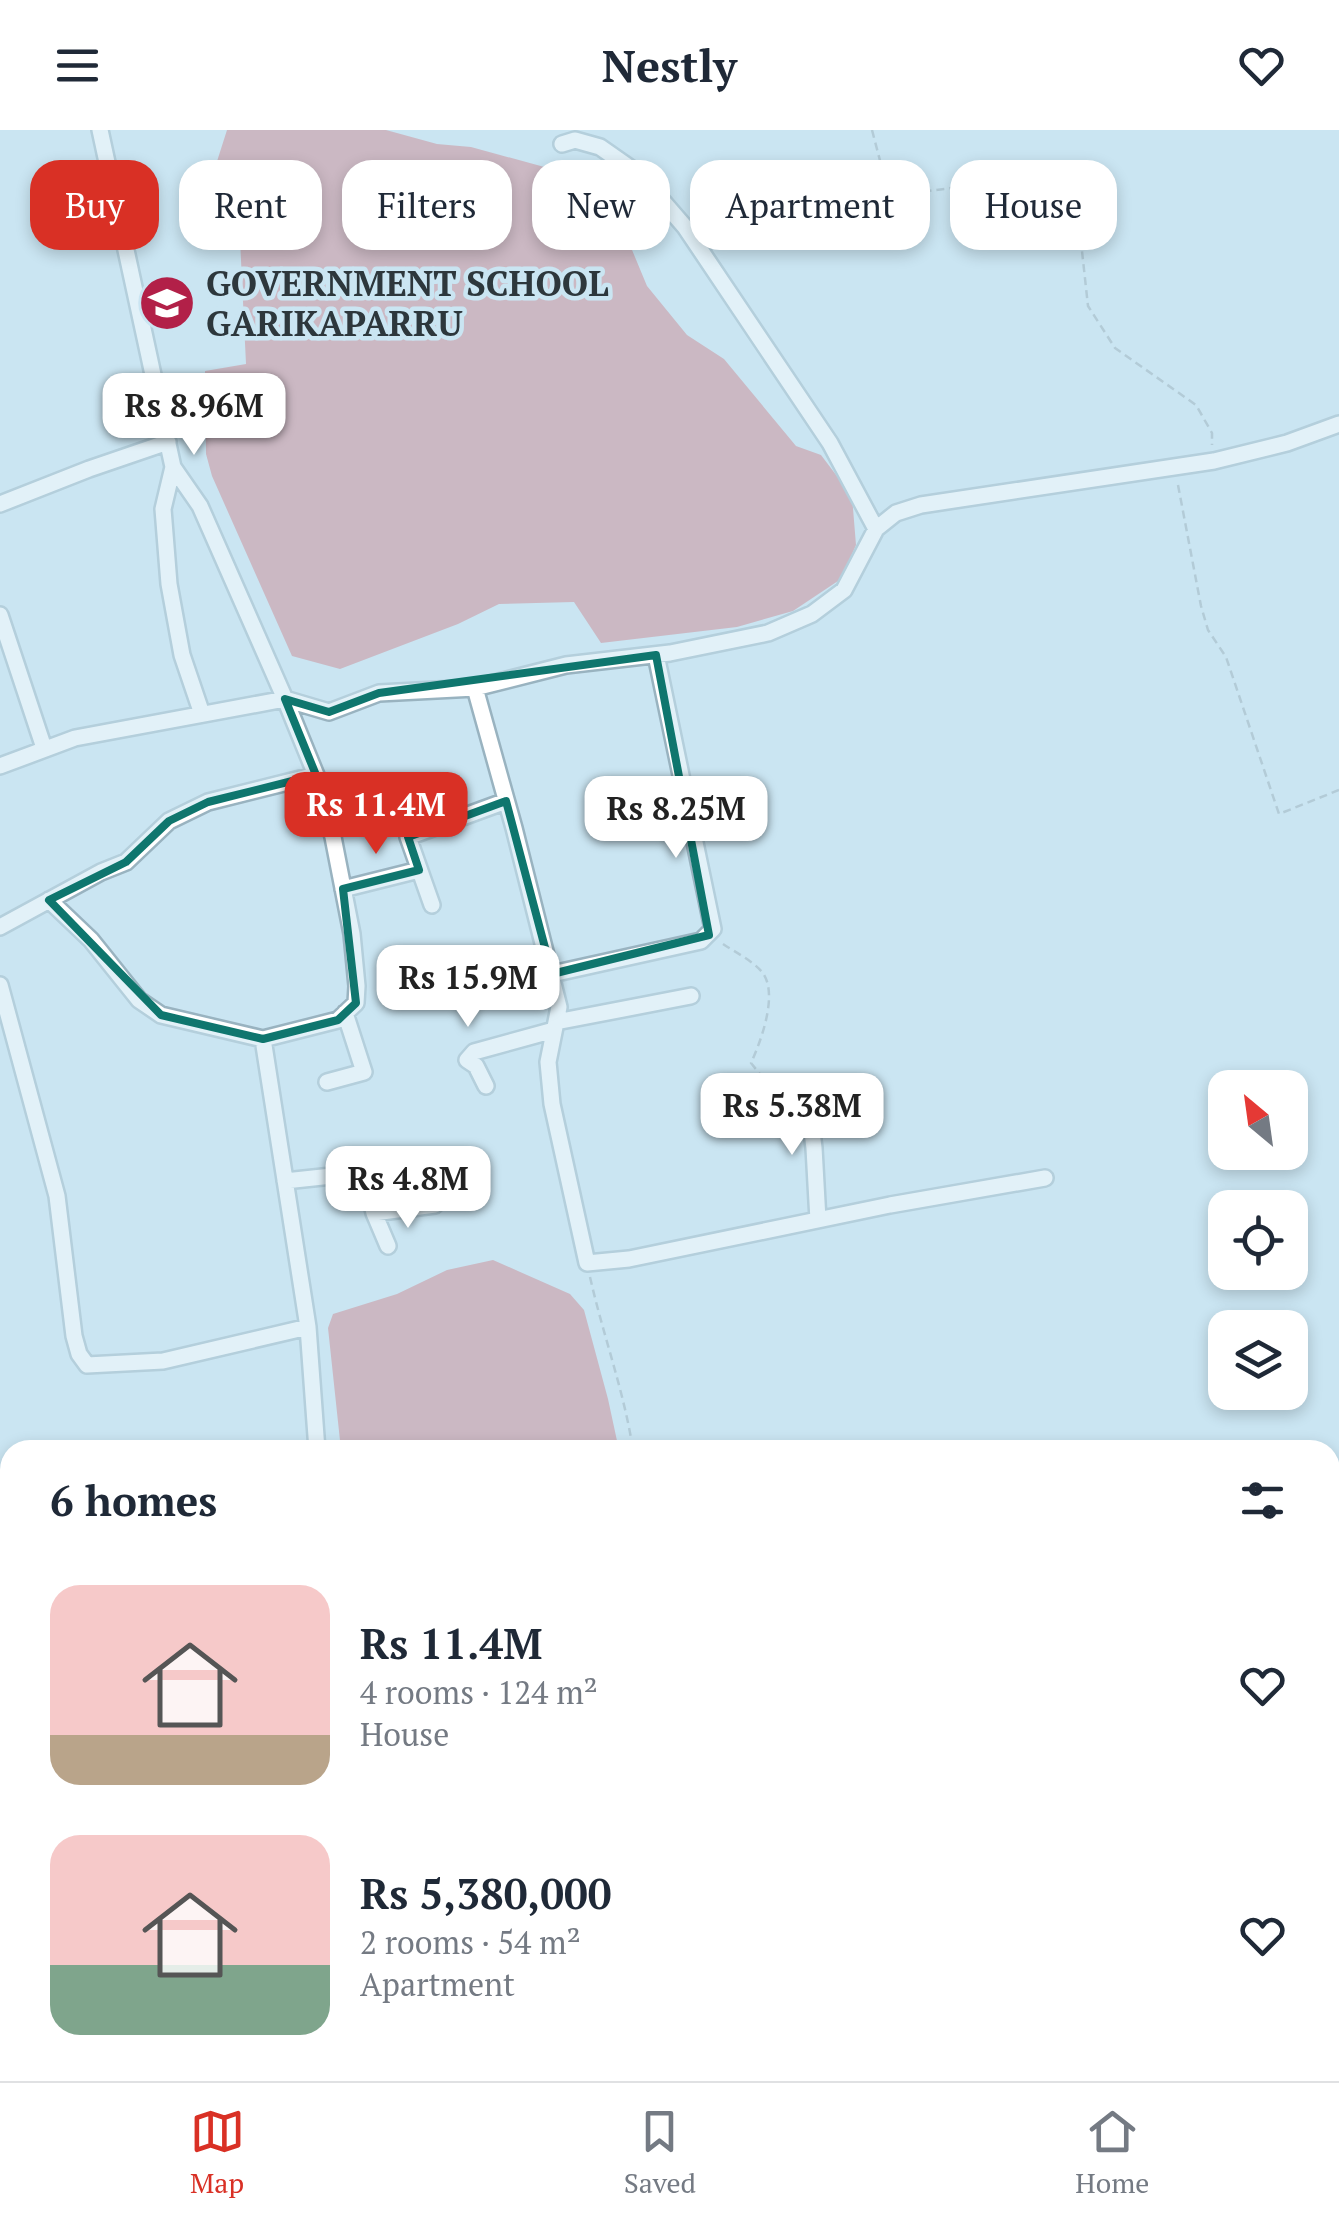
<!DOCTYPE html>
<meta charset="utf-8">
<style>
body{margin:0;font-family:"PT Serif",serif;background:#f6f6f7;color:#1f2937;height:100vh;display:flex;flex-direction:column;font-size:38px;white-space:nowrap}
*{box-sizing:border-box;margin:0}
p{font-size:32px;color:#747a83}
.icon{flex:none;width:55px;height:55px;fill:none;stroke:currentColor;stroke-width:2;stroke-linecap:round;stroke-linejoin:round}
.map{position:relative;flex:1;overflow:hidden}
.side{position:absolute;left:0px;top:1310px;width:1340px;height:642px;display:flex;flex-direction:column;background:#fff;border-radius:30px 30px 0 0;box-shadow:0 5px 15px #0003}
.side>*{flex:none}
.hud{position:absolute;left:30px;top:30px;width:1280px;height:90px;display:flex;gap:20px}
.needle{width:65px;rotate:331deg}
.tools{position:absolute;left:1208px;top:940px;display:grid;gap:20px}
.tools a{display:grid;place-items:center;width:100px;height:100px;border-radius:20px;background:#fff;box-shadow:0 5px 15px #0003;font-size:50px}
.price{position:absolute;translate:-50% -85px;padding:0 22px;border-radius:20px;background:#fff;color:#222;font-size:32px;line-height:65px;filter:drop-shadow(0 2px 5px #0008)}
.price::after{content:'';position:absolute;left:50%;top:60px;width:30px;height:22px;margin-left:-15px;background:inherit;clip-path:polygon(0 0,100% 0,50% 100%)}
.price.active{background:#d93025;color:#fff}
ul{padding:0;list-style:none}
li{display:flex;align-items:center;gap:30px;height:250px;padding:0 50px}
li span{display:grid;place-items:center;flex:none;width:280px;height:200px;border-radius:30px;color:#555}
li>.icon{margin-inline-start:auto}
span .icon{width:120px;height:120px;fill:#fffc;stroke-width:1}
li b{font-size:42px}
h2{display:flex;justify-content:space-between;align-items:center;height:120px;padding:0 50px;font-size:42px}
.chip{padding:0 35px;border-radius:30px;background:#fff;box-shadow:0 5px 15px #0003;font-size:35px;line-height:90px}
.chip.active{background:#d93025;color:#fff}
header{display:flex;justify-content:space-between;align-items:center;height:130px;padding:0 50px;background:#fff;font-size:45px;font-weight:700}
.tab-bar{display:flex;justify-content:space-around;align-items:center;height:140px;border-top:2px solid #e0e1e3;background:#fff;font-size:28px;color:#747a83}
.tab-bar a{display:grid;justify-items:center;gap:5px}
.tab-bar .active{color:#d93025}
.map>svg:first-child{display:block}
</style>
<header><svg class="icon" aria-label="menu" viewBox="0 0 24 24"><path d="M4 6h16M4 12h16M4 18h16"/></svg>Nestly<svg class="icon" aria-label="heart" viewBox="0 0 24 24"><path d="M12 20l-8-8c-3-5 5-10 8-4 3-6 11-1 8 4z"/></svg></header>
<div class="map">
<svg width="1339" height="1951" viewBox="0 0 1339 1951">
<rect width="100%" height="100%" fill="#cae5f2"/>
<!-- water -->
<path fill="#cc828b" d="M227 0H386L437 14 471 17 548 38 625 103 647 156 687 205 724 229 796 316 821 325 852 366 856 415 841 449 793 481 737 497 601 513 574 472 499 474 458 494 340 539 292 526 212 346 206 324 205 241 246 234 239 89 213 87 212 47Z
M493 1130 570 1164 584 1180 608 1269 619 1320H341L328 1198 333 1184 397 1164 447 1140Z"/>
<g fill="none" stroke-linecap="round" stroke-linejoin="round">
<!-- street casing -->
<g stroke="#99b3c0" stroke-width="20">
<path id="street" d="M562 14 575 10 600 17 640 45 685 97 830 313 876 399
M173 337 163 379 169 454 182 525 202 584
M0 374 89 339 168 312
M0 485 44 618
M475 558 514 698 559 877 548 932 552 974 587 1133 629 1129 890 1075 1045 1048
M0 636 75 608 285 569 329 582 379 563 475 558 566 535 670 523 768 503 812 484 844 460 876 399 896 383 921 375 1214 331 1287 313 1339 294
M343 759 419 740
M49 770 91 810 139 870 161 885 263 909 338 890 356 873 357 856 352 804 333 707 316 645 285 569 200 376 173 337 100 0
M432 775 408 707 506 671
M0 797 101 742 126 732 169 691 208 672 316 645
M552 844 701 811 713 799 656 525
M0 855 57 1066 74 1206 79 1224 87 1235 163 1231 308 1197
M556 892 691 866
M263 909 308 1197 317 1320
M327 952 364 942 345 883
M486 956 476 936 467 930 474 922 554 900
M807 961 814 1018 818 1090
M285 1051 360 1043 368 1058 374 1083 388 1116
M374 1083 435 1075
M0 1454 10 1455
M1330 1638 1339 1637
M1330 1760 1332 1789
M259 1942 260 1951
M406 1942 407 1951
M677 1951 703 1942"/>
</g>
<!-- path -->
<path stroke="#97acb6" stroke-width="2.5" stroke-dasharray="8 5" stroke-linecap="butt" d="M872 0 883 42 911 63 1058 45 1075 57 1088 176 1115 218 1196 275 1212 303V315
M1178 355 1201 476 1208 500 1226 527 1279 684 1339 660
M723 814C735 822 753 831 762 842 779 863 761 911 751 933L776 964 790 963
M590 1147C603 1205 624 1261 633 1320"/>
<!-- street -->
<use href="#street" stroke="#fff" stroke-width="15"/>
</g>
<!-- marked area -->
<path d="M0 0H1339V1951H0ZM656 525 709 805 552 844 506 671 408 707 419 740 343 759 356 873 338 890 263 909 161 885 49 770 126 732 169 691 208 672 316 645 285 569 329 582 379 563Z" fill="#cae5f2" fill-opacity=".55" fill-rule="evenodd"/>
<path fill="none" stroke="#0f766e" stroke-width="8" stroke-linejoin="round" d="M656 525 709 805 552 844 506 671 408 707 419 740 343 759 356 873 338 890 263 909 161 885 49 770 126 732 169 691 208 672 316 645 285 569 329 582 379 563Z"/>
<!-- icons -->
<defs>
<g id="school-disc" transform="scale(2.875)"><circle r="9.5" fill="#b22048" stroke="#cae5f2"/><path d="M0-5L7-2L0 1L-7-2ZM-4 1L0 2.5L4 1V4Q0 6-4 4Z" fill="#fff"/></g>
</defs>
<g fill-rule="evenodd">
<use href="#school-disc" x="167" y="173"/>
</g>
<g text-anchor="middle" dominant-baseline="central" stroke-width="9" stroke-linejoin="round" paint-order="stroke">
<!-- poi labels -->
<g font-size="35" font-weight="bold" fill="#2d373c" stroke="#cae5f2" text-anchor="start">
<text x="206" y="153">GOVERNMENT SCHOOL<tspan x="206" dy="40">GARIKAPARRU</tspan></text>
</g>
</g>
</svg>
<div class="tools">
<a><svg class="needle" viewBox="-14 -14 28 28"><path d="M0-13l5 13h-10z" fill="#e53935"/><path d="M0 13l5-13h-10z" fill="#747a83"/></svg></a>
<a><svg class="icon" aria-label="locate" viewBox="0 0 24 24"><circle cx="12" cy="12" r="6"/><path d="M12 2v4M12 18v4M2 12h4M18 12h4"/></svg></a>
<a><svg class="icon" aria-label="layers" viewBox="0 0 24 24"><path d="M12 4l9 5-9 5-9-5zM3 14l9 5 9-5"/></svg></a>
</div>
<b class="price" style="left:194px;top:328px">Rs 8.96M</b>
<b class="price active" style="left:376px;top:727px">Rs 11.4M</b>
<b class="price" style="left:676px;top:731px">Rs 8.25M</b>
<b class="price" style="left:468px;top:900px">Rs 15.9M</b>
<b class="price" style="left:792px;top:1028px">Rs 5.38M</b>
<b class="price" style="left:408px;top:1101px">Rs 4.8M</b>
<div class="hud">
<a class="chip active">Buy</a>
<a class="chip">Rent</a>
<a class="chip">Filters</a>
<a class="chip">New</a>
<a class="chip">Apartment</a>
<a class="chip">House</a>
</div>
<section class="side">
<h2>6 homes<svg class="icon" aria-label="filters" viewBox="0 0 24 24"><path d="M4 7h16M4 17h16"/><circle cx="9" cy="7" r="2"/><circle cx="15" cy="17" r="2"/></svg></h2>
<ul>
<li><span style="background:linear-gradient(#f6c9c9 75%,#b9a48a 0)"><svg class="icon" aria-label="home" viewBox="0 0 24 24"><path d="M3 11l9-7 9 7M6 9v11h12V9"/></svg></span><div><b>Rs 11.4M</b><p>4 rooms · 124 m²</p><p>House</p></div><svg class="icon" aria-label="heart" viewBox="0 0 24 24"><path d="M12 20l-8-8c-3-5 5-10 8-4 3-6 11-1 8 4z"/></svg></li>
<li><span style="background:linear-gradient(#f6c9c9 65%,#7fa58c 0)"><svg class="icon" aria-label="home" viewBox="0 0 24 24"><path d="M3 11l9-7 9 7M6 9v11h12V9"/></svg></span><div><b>Rs 5,380,000</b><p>2 rooms · 54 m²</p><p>Apartment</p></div><svg class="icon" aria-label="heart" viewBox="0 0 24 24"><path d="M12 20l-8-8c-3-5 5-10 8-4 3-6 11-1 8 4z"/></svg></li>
</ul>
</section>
</div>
<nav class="tab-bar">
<a class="active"><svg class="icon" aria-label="map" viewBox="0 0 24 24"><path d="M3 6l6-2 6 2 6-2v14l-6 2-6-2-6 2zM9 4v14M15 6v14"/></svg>Map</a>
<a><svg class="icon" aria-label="saved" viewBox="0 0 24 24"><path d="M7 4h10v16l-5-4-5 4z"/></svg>Saved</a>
<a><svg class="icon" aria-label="home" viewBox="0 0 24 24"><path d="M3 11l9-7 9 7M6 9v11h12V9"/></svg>Home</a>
</nav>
